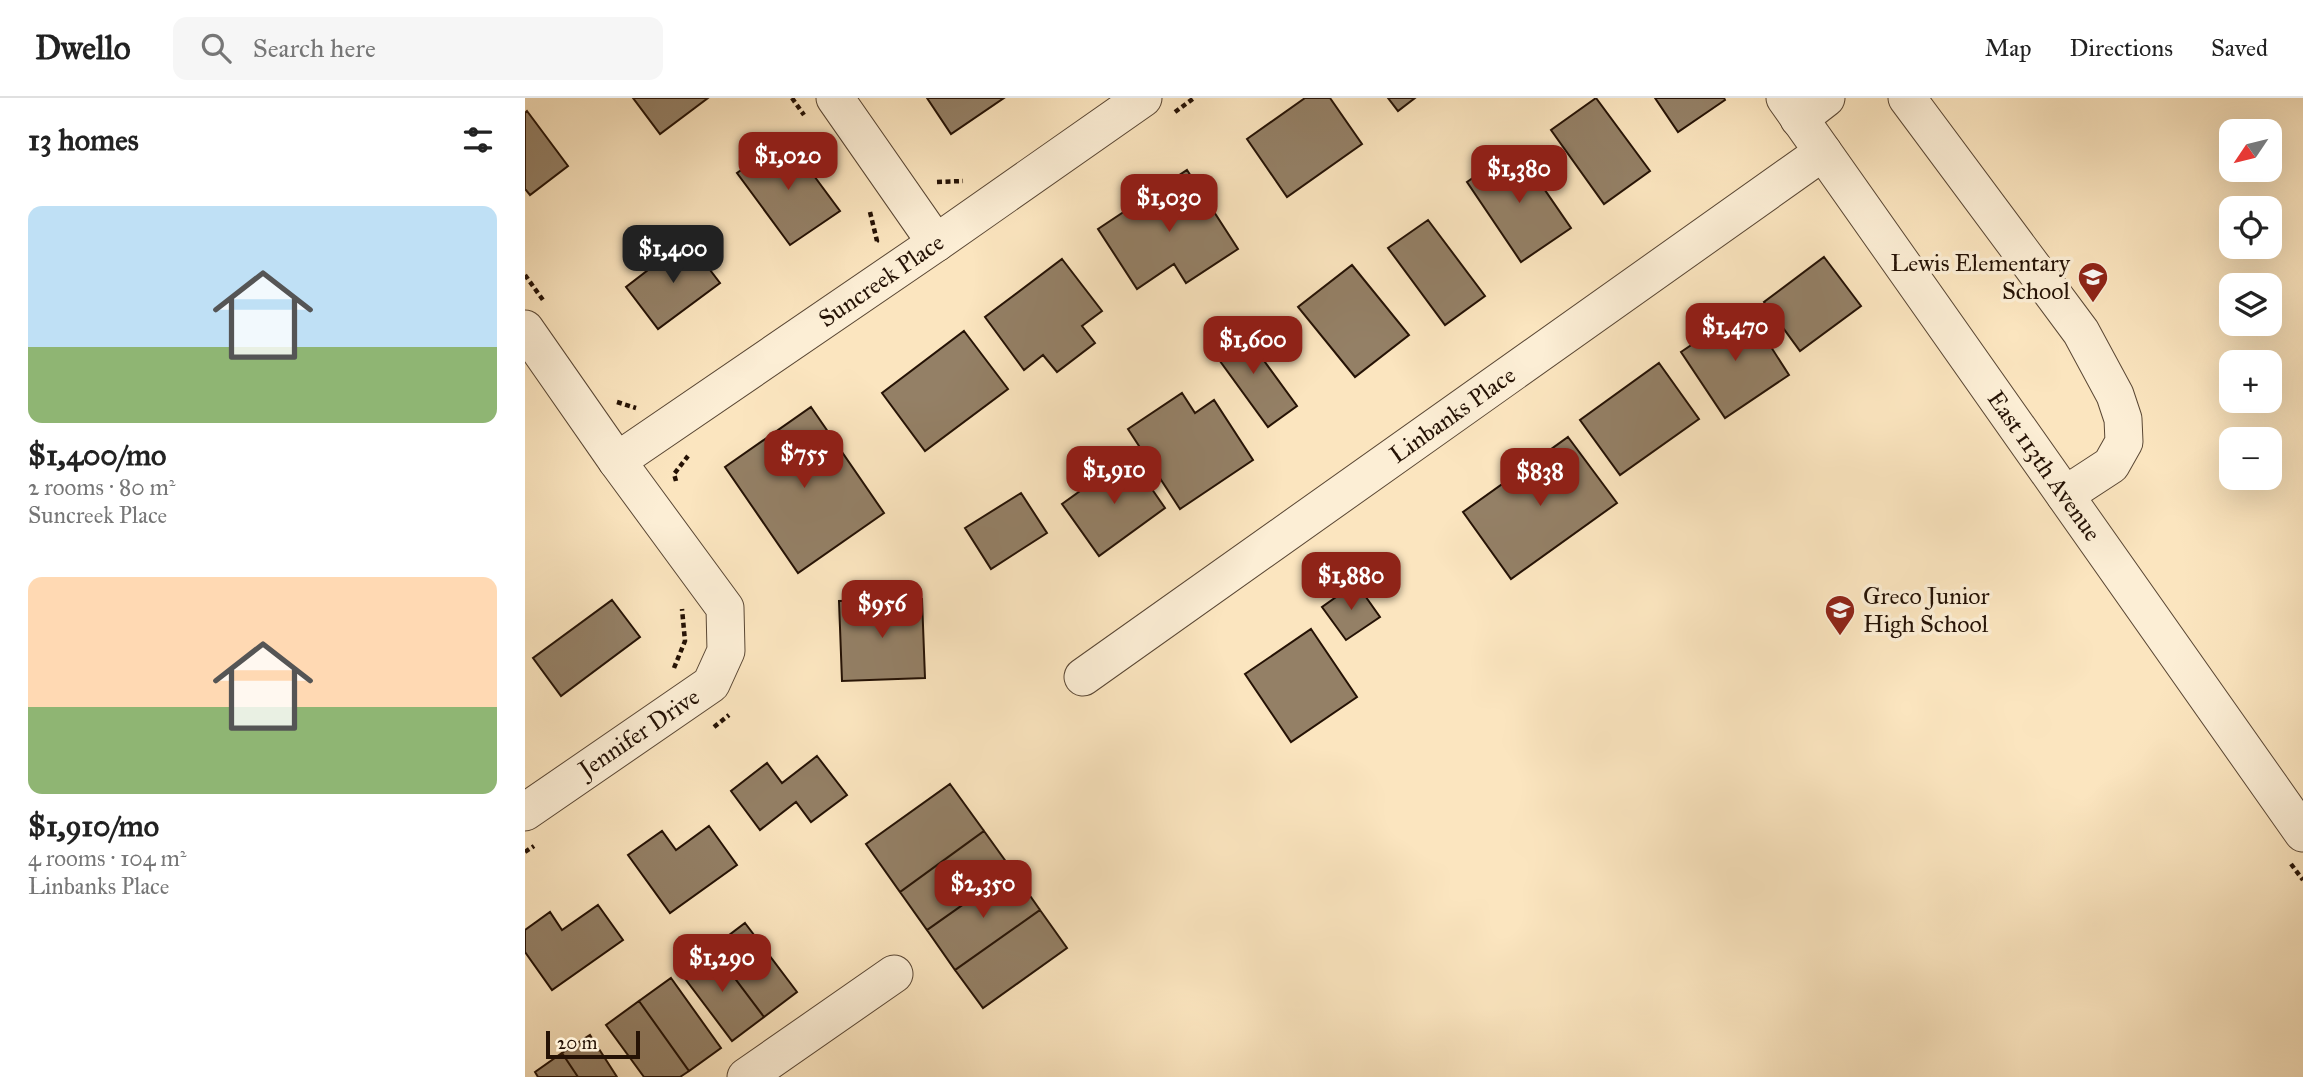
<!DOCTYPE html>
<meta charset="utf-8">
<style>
body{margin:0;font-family:"IM FELL Great Primer",serif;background:#f6f6f6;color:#222;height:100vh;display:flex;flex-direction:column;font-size:26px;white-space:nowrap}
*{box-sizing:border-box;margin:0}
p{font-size:23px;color:#767676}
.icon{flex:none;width:38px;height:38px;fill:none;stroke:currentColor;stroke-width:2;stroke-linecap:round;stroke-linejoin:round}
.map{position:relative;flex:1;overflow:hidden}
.drawer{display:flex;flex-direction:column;background:#fff;width:525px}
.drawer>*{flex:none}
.needle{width:46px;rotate:235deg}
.buttons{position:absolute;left:1694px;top:21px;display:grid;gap:14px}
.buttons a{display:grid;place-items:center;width:63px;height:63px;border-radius:14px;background:#fff;box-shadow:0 7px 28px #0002;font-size:35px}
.scale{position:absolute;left:21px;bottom:18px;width:94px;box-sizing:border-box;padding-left:7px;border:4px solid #251205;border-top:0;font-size:19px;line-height:24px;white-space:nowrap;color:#251205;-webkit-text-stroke:5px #fceed5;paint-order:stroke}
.price{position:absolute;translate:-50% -60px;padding:0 16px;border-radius:14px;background:#8f2418;color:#fff;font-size:23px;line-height:46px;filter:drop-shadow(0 2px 4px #0008)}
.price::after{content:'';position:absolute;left:50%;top:42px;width:21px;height:16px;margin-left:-10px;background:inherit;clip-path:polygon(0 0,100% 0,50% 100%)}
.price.selected{background:#222;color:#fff}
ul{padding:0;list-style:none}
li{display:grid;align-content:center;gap:14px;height:371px;padding:0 28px}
li span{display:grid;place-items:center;height:217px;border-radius:14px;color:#555}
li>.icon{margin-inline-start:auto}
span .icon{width:126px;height:126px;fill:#fffc;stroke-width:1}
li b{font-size:30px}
h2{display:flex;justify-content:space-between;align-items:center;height:84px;padding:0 28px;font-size:30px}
header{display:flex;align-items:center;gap:42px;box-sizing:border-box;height:98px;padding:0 35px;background:#fff;border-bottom:2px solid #e0e0e0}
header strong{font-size:33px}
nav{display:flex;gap:38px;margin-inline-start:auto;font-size:24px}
.search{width:490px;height:63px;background:#f6f6f6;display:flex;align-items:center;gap:18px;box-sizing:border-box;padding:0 24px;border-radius:14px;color:#767676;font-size:26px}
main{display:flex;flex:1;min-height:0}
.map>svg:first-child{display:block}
</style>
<header>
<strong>Dwello</strong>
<div class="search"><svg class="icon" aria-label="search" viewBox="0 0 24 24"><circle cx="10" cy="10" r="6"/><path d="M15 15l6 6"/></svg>Search here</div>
<nav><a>Map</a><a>Directions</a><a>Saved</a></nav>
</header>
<main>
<section class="drawer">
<h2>13 homes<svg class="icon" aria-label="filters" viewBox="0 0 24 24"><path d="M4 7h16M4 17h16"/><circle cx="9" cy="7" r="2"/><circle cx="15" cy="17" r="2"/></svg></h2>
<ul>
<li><span style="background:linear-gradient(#bfe0f5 65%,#8fb573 0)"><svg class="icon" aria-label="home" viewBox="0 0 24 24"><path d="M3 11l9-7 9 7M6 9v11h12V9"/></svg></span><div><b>$1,400/mo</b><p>2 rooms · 80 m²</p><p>Suncreek Place</p></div></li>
<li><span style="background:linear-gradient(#ffd9b3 60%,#8fb573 0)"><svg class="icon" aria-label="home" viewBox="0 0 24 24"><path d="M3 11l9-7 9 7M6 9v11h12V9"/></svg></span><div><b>$1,910/mo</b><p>4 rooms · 104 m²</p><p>Linbanks Place</p></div></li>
</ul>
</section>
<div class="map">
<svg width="1778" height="979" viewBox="0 0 1778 979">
<rect width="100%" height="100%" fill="#fbe5bf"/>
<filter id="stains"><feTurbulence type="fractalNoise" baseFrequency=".00286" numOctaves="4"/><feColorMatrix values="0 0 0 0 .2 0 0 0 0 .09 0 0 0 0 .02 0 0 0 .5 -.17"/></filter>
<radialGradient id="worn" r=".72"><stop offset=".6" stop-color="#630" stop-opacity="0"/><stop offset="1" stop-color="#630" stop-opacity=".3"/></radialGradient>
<!-- building -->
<path fill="#948066" stroke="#251205" stroke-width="2" d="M108 0H183L135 36Z
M402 0H479L426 36Z
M780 0H805L837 46 762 99 722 41Z
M863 0H890L873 13Z
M1071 0 1125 73 1079 106 1026 32Z
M1130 0H1199L1200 2 1153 34Z
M2 13 43 68 5 97 0 91V15Z
M261 40 315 113 265 147 212 75Z
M991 50 1046 130 996 164 942 84Z
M662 72 713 151 661 185 649 166 612 191 573 131Z
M903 122 960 198 920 227 863 150Z
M162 142 195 185 133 231 101 189Z
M1299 159 1336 208 1275 253 1239 204Z
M537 161 577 213 557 228 570 245 532 274 518 257 499 272 460 219Z
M827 167 884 237 830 279 773 209Z
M1221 210 1264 277 1200 320 1156 254Z
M713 227 772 308 743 329 684 248Z
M439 233 483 291 400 353 357 295Z
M1134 265 1174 321 1095 377 1055 322Z
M657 295 670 315 689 302 728 362 655 411 603 331Z
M286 309 359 415 273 475 200 369Z
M1043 339 1092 405 986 481 938 414Z
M604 358 640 410 574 458 537 406Z
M496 395 522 435 466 471 440 430Z
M831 485 855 519 821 542 797 509Z
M397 501 400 580 317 583 314 503Z
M87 502 115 539 36 598 8 560Z
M786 531 832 599 766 644 720 576Z
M292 658 322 697 286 724 271 704 235 732 206 693 242 665 257 685Z
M425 686 459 733 375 794 341 746Z
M184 728 212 767 145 815 103 757 137 733 151 752Z
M459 733 487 772 402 832 375 794Z
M487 772 515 812 430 872 402 832Z
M73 807 98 842 27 892 0 854V832L25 814 37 832Z
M515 812 542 850 458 910 430 872Z
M220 825 272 894 239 919 187 850Z
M187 850 239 919 207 943 155 874Z
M146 880 196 950 164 973 114 903Z
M114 903 164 973 155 979H119L81 927Z
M65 937 92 979H53L37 955Z
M37 955 53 979H13L10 974Z"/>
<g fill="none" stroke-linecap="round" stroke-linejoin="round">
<!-- minor casing -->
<g stroke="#5a4734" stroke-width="39">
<g id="minor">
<path d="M310 0 411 145"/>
<path id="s1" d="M1260 0 1778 735"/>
<path d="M1382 0 1556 234 1590 297 1598 321 1599 344 1586 367 1540 397"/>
<path d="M1274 21 1301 0"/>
<path d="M0 231 92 363 200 510 201 553 186 586 0 714"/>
<path id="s2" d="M92 363 411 145 618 0"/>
<path id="s3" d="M558 579 1298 54"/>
<path d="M221 979 369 876"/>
</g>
</g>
<!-- path -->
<path stroke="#251205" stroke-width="4.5" stroke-dasharray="5 3.5" stroke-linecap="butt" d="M267 0 279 17
M650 14 669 0
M412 84 438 83
M345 114 352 143 350 145
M0 177 18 202
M92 304 111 310
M151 383 149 376 163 358
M149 570 160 543 157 511
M189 629 204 617
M0 754 9 748
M1766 766 1778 782"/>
<!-- minor -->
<use href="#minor" stroke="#fceed5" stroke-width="37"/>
</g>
<!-- icons -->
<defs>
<g id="school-pin" transform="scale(1.575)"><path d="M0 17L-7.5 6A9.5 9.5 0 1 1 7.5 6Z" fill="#8f2418" stroke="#fceed5"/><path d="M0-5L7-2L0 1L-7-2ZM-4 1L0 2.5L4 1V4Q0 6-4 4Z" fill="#fff"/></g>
</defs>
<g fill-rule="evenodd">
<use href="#school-pin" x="1568" y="179"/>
<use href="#school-pin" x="1315" y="512"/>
</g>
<g text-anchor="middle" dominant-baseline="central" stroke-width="7" stroke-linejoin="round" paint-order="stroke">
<!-- poi labels -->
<g font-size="24" fill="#251205" stroke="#fceed5" text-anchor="end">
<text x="1545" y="165">Lewis Elementary<tspan x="1545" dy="28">School</tspan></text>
<text x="1338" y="498" text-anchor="start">Greco Junior<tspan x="1338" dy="28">High School</tspan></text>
</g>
<!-- street labels -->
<g font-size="24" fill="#251205" stroke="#fceed5">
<text stroke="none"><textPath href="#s2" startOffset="320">Suncreek Place</textPath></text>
<text stroke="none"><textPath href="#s3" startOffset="453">Linbanks Place</textPath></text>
<text stroke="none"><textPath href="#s1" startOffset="450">East 113th Avenue</textPath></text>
<text transform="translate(114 635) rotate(-34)">Jennifer Drive</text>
</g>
</g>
<rect width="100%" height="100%" filter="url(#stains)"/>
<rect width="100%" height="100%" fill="url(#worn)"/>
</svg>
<div class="buttons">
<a><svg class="needle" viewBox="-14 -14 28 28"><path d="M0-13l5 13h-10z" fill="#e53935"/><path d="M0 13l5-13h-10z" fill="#767676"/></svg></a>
<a><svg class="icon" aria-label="locate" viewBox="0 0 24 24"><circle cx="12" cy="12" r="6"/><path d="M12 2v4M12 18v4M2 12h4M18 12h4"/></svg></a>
<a><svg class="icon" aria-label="layers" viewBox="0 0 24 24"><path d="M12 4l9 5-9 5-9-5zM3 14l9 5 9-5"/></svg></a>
<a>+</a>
<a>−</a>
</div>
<div class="scale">20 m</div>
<b class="price" style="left:263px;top:94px">$1,020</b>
<b class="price" style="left:994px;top:107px">$1,380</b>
<b class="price" style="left:644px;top:136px">$1,030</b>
<b class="price selected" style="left:148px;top:187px">$1,400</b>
<b class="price" style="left:1210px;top:265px">$1,470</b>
<b class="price" style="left:728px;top:278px">$1,600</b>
<b class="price" style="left:279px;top:392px">$755</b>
<b class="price" style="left:589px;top:408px">$1,910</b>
<b class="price" style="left:1015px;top:410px">$838</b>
<b class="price" style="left:826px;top:514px">$1,880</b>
<b class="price" style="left:357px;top:542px">$956</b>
<b class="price" style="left:458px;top:822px">$2,350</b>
<b class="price" style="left:197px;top:896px">$1,290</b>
</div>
</main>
